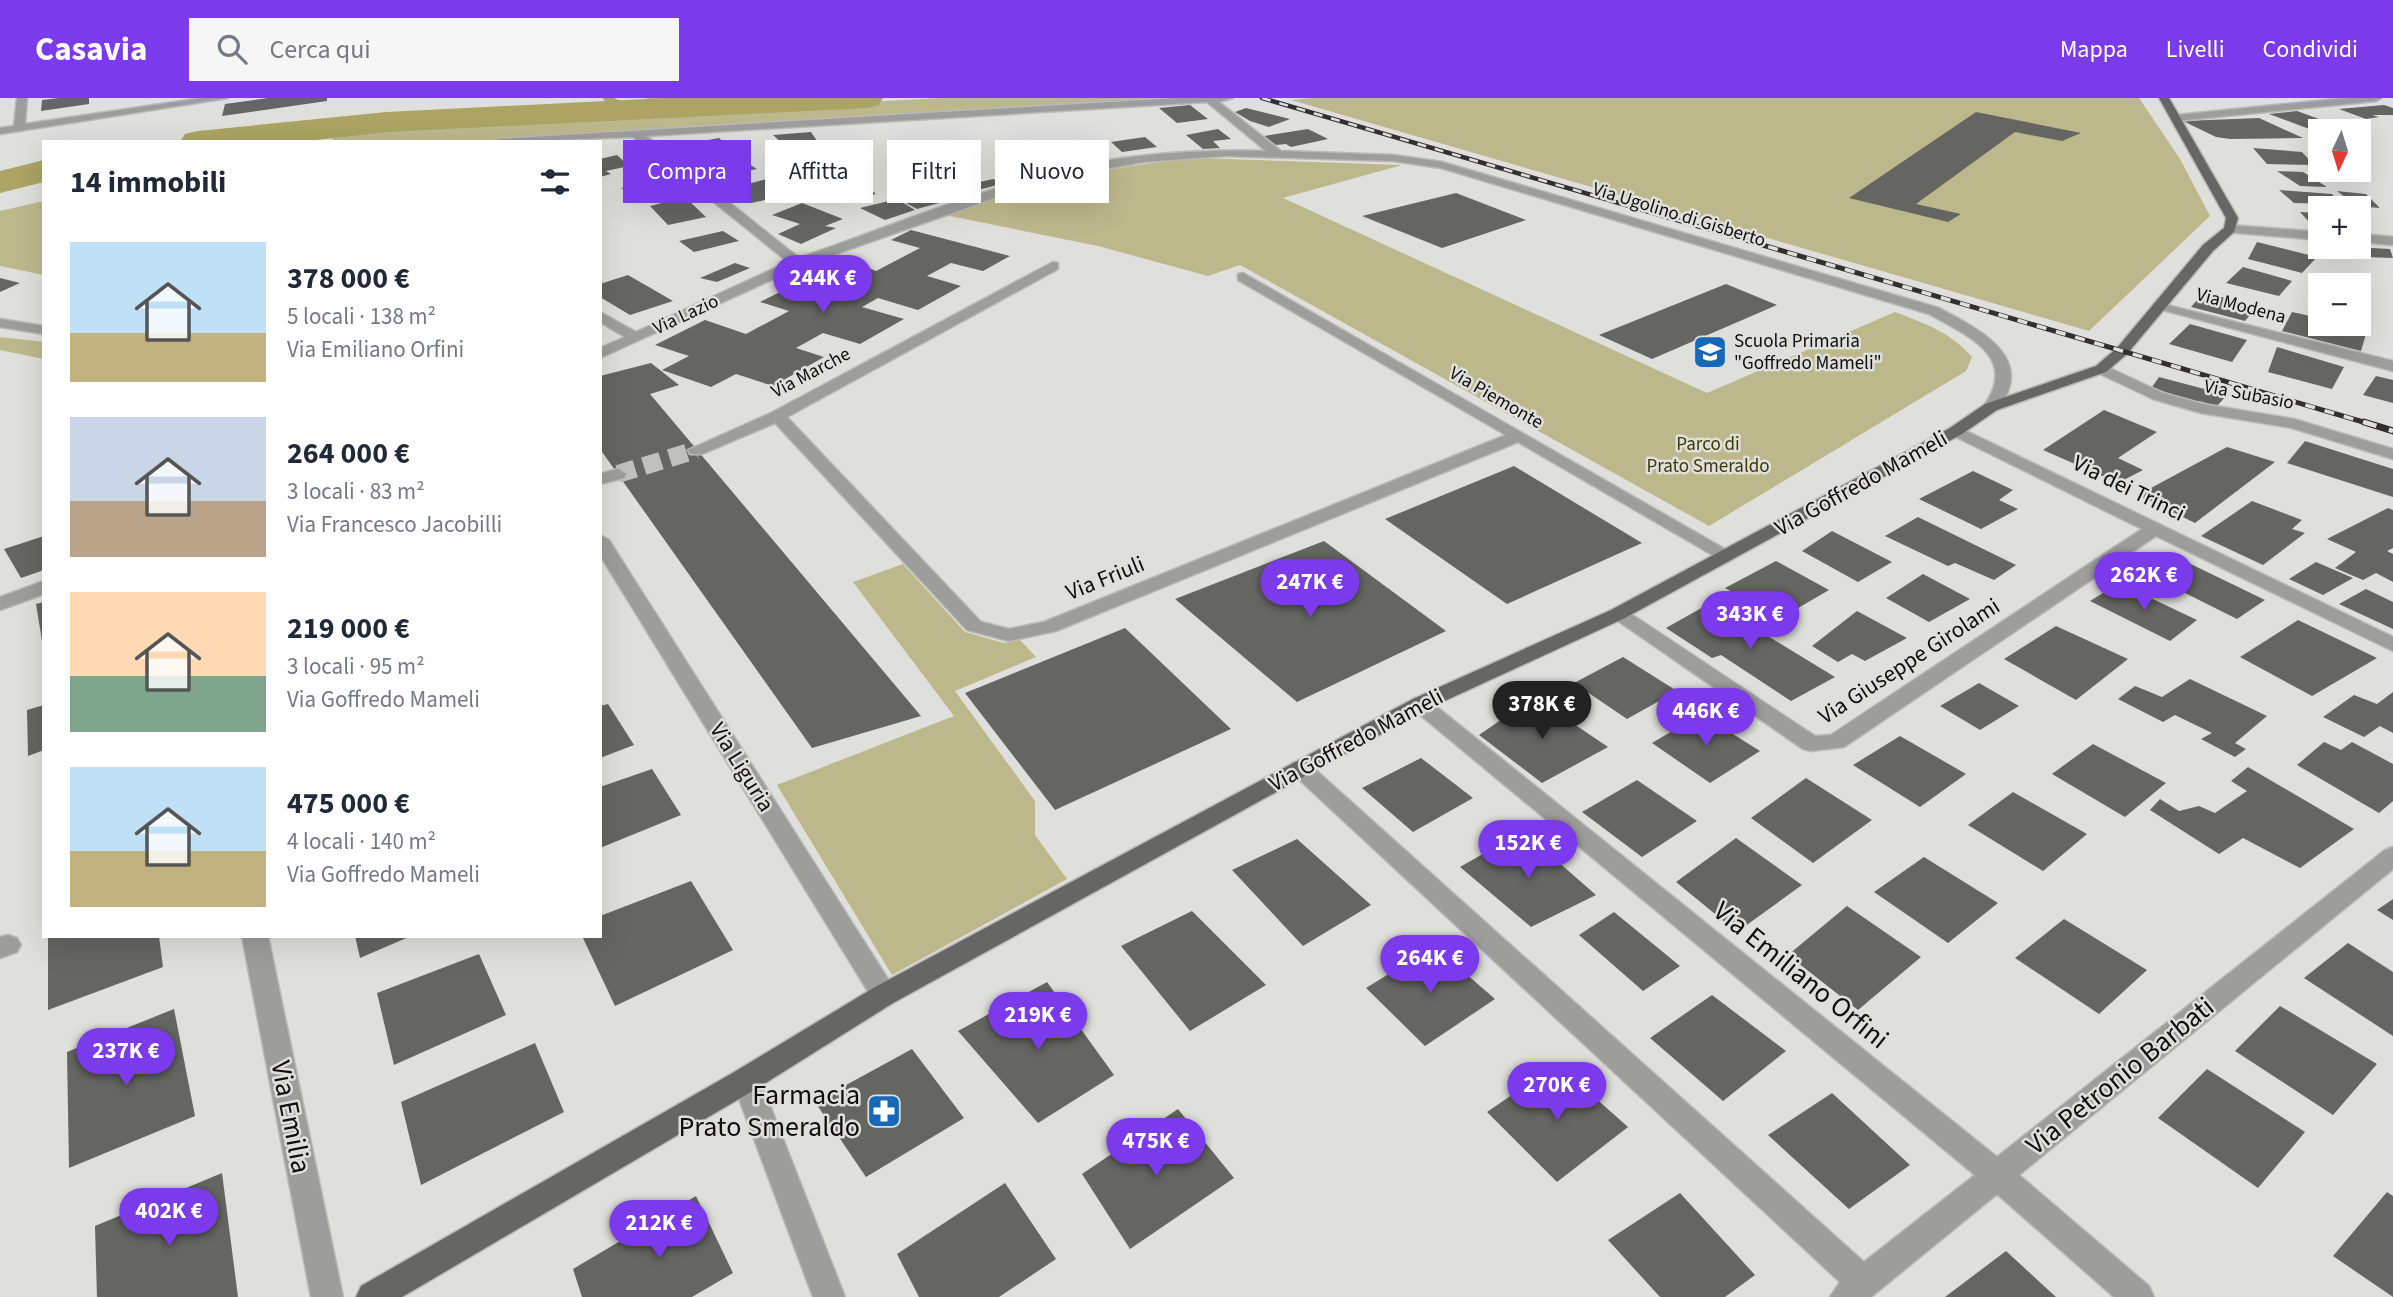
<!DOCTYPE html>
<html lang="it">
<meta charset="utf-8">
<style>
body{margin:0;font-family:"Source Sans 3",sans-serif;background:#f6f6f7;color:#1f2937;height:100vh;display:flex;flex-direction:column;font-size:26px;white-space:nowrap}
*{box-sizing:border-box;margin:0}
p{font-size:23px;color:#747a83}
.icon{flex:none;width:38px;height:38px;fill:none;stroke:currentColor;stroke-width:2;stroke-linecap:round;stroke-linejoin:round}
.map{position:relative;flex:1;overflow:hidden}
.sheet{position:absolute;left:42px;top:42px;width:560px;height:798px;display:flex;flex-direction:column;background:#fff;border-radius:0px;box-shadow:0 7px 28px #0002}
.sheet>*{flex:none}
.top-card{position:absolute;left:623px;top:42px;width:665px;height:63px;display:flex;gap:14px}
.needle{width:46px;rotate:184deg}
.buttons{position:absolute;left:2308px;top:21px;display:grid;gap:14px}
.buttons a{display:grid;place-items:center;width:63px;height:63px;border-radius:0px;background:#fff;box-shadow:0 7px 28px #0002;font-size:35px}
.price{position:absolute;translate:-50% -60px;padding:0 16px;border-radius:24px;background:#7c3aed;color:#fff;font-size:23px;line-height:46px;filter:drop-shadow(0 2px 4px #0008)}
.price::after{content:'';position:absolute;left:50%;top:42px;width:21px;height:16px;margin-left:-10px;background:inherit;clip-path:polygon(0 0,100% 0,50% 100%)}
.price.current{background:#222;color:#fff}
ul{padding:0;list-style:none}
li{display:flex;align-items:center;gap:21px;height:175px;padding:0 28px}
li span{display:grid;place-items:center;flex:none;width:196px;height:140px;border-radius:0px;color:#555}
li>.icon{margin-inline-start:auto}
span .icon{width:84px;height:84px;fill:#fffc;stroke-width:1}
li b{font-size:30px}
h2{display:flex;justify-content:space-between;align-items:center;height:84px;padding:0 28px;font-size:30px}
.tag{padding:0 24px;border-radius:0px;background:#fff;box-shadow:0 7px 28px #0002;font-size:24px;line-height:63px}
.tag.current{background:#7c3aed;color:#fff}
header{display:flex;align-items:center;gap:42px;box-sizing:border-box;height:98px;padding:0 35px;background:#7c3aed;color:#fff}
header strong{font-size:33px}
nav{display:flex;gap:38px;margin-inline-start:auto;font-size:24px}
.search{width:490px;height:63px;background:#f6f6f7;display:flex;align-items:center;gap:18px;box-sizing:border-box;padding:0 24px;border-radius:0px;color:#747a83;font-size:26px}
.map>svg:first-child{display:block}
</style>
<header>
<strong>Casavia</strong>
<div class="search"><svg class="icon" aria-label="search" viewBox="0 0 24 24"><circle cx="10" cy="10" r="6"/><path d="M15 15l6 6"/></svg>Cerca qui</div>
<nav><a>Mappa</a><a>Livelli</a><a>Condividi</a></nav>
</header>
<div class="map">
<svg width="2393" height="1199" viewBox="0 0 2393 1199">
<rect width="100%" height="100%" fill="#dfdfdb"/>
<!-- green -->
<path fill="#bdb88c" d="M647 0H791L646 9Z
M941 0H1184L479 44H330L340 33Z
M1313 0H2139L2180 61 2210 118 2089 233 1291 2Z
M1197 60 1402 67 1283 100 1707 295 1895 214C1924 225 1952 235 1972 259L1966 273 1709 428 1240 167 1208 178 1098 148 945 117C1028 87 1109 68 1197 60Z
M44 103V177L0 168V113Z
M0 239 44 244V261L0 252Z
M903 466 965 534 1004 545 1020 542 1036 559 955 593 1035 703V737L1067 781 892 877 777 687 954 618 853 484Z"/>
<g fill="none" stroke-linecap="round" stroke-linejoin="round">
<!-- stream -->
<path stroke="#aba464" stroke-width="6" d="M606 0 639 14"/>
<!-- river -->
<path fill="#aba464" fill-rule="evenodd" d="M665 0H883L879 7 867 10 387 34 299 44H180L185 36 198 33 387 14Z
M44 62V84L0 95V73Z"/>
</g>
<!-- building -->
<path fill="#656562" d="M59 0H89V6L41 13 42 2Z
M268 0H327V3L222 18 225 6Z
M1190 7 1208 21 1177 25 1159 10Z
M2384 7 2393 10V17H2372L2379 19 2366 21 2339 11Z
M1246 10 1290 21 1269 29 1250 23 1235 14Z
M2297 13 2352 33 2320 35 2269 16Z
M1976 14 2081 35 2062 43 2015 34 1916 106 1961 116 1948 124 1849 100Z
M2259 20 2303 40 2230 41 2216 39 2183 23Z
M1218 31 1231 41 1213 43 1220 50 1203 51 1186 37Z
M1308 31 1328 41 1291 49 1286 46 1276 47 1264 38Z
M811 34 824 53 795 57 773 37Z
M1145 39 1157 49 1122 54 1111 44Z
M719 40 730 50 683 59 675 48Z
M1084 45 1097 57 1062 62 1049 50Z
M2253 50 2302 54 2314 67 2267 66Z
M1032 56 1043 69 1012 73 998 61Z
M617 57 629 68 606 73 611 76 600 79V61Z
M736 58 757 71 729 77 705 64Z
M845 71 876 96 852 101 818 76Z
M2277 73 2303 74 2327 89 2300 88Z
M771 80 792 96 751 105 732 90Z
M993 81 1005 85 940 102 943 104 917 111 900 102Z
M661 82 673 93 637 101 621 90Z
M2279 92 2332 96 2340 106 2294 105Z
M2337 93 2366 96 2380 110 2356 108Z
M1456 95 1526 122 1442 150 1362 118Z
M685 99 706 119 668 127 650 108Z
M897 101 915 112 885 122 860 110Z
M802 105 843 121 825 128 836 130 801 146 778 136 800 126 772 117Z
M2300 114 2320 115V128L2312 127Z
M911 132 1010 158 983 173 951 165 927 178 961 188 918 212 878 200 862 209 904 221 860 246 823 235 796 250 824 259 773 288 736 276 711 289 662 272 689 258 655 247 705 222 746 236 789 213 760 204 782 193 822 205 858 186 817 176 845 161 876 173 920 150 891 142Z
M723 133 739 143 694 154 679 143Z
M2257 144 2317 159 2302 175 2248 161Z
M2353 149 2390 151 2393 160 2367 159Z
M735 165 750 170 717 184 700 180Z
M2243 169 2292 183 2279 198 2226 185Z
M628 177 673 203 630 217 600 199V186Z
M0 180 20 185 0 194Z
M1726 186 1777 207 1652 261 1599 237Z
M2204 194 2257 209 2245 223 2191 209Z
M2292 214 2320 220V226L2366 236 2361 253 2282 233Z
M2190 226 2247 242 2232 264 2169 246Z
M2277 249 2344 269 2332 291 2268 274Z
M651 265 679 287 650 296 921 618 812 650 600 351V278Z
M2376 278 2393 282V305L2363 297Z
M2159 279 2227 297 2217 308 2199 303 2197 306 2152 289Z
M2104 312 2157 334 2118 360 2143 372 2118 385 2043 352Z
M2305 343 2393 371V399L2287 365Z
M2227 349 2275 364 2195 425 2138 397Z
M1514 368 1642 445 1507 506 1385 421Z
M1973 373 2013 392 1999 402 2018 411 1981 431 1919 401Z
M2252 403 2302 422 2292 431 2305 435 2263 467 2201 438Z
M2388 410 2393 412V450L2387 453 2393 456V484L2376 475 2363 482 2335 470 2356 454 2327 441Z
M1918 419 2016 467 1994 482 1955 465 1948 468 1885 438Z
M1832 433 1892 464 1858 484 1802 453Z
M44 438V472L21 480 4 451Z
M1324 443 1446 533 1297 604 1175 501Z
M2166 454 2265 502 2237 521 2139 472Z
M1776 463 1829 492 1781 520 1725 490Z
M2316 464 2353 480 2323 497 2289 481Z
M1923 476 1970 501 1929 524 1886 500Z
M2119 485 2197 522 2170 543 2090 503Z
M2366 491 2393 504V531L2339 506Z
M44 504V543H42L36 506Z
M1712 504 1835 579 1791 603 1721 557 1712 560 1666 530Z
M1857 513 1907 540 1865 563 1852 556 1838 564 1812 548Z
M2298 522 2377 560 2312 598 2240 559Z
M2056 528 2128 561 2076 602 2004 561Z
M1125 530 1231 631 1055 712 965 595Z
M1623 559 1677 593 1627 621 1574 585Z
M2190 581 2267 618 2235 645 2246 651 2235 659 2201 641 2212 635 2175 617 2163 624 2118 601 2135 588 2162 599Z
M1979 585 2019 608 1980 632 1940 608Z
M2393 594V635L2380 628 2364 639 2323 619 2354 597 2377 606Z
M1534 599 1608 649 1542 685 1479 637Z
M608 606 634 647 600 660V608Z
M44 607V652L28 658 27 612Z
M1701 616 1760 653 1710 685 1652 645Z
M1900 638 1966 676 1920 709 1853 667Z
M2324 644 2341 652 2352 644 2393 666V703L2379 715 2297 667Z
M2093 646 2166 685 2125 719 2052 676Z
M1421 660 1473 700 1413 734 1362 690Z
M2248 669 2354 731 2300 770 2243 740 2219 756 2150 712 2160 701 2179 713 2199 708 2215 715 2247 693 2231 683Z
M652 671 681 717 600 750V689Z
M1806 680 1872 722 1813 765 1751 720Z
M1637 682 1697 723 1642 759 1582 714Z
M2013 694 2087 736 2043 773 1968 727Z
M1523 733 1596 797 1531 829 1460 769Z
M1736 740 1802 787 1737 834 1676 784Z
M1297 741 1371 807 1303 848 1232 772Z
M1924 759 1998 805 1948 845 1874 794Z
M691 783 733 852 615 908 582 838H600V818Z
M2393 801V822L2377 812Z
M1847 808 1921 859 1858 912 1788 857Z
M1192 813 1266 887 1190 933 1121 848Z
M1614 814 1680 868 1643 893 1579 837Z
M2064 821 2147 872 2099 916 2015 860Z
M48 838H159L163 869 48 912Z
M355 838H411L360 860Z
M2348 845 2393 874V938L2304 880Z
M1434 848 1495 901 1425 948 1366 890Z
M479 856 506 917 394 967 377 895Z
M1047 884 1114 977 1038 1025 958 933Z
M1712 897 1786 953 1723 1003 1650 940Z
M2280 908 2377 966 2333 1017 2235 953Z
M174 911 195 1018 69 1070 67 954Z
M535 945 564 1014 421 1087 401 1004Z
M912 951 964 1020 866 1079 815 1004Z
M1557 966 1628 1029 1557 1084 1487 1014Z
M2207 971 2305 1034 2258 1090 2158 1020Z
M1832 995 1910 1067 1849 1111 1768 1037Z
M1178 1011 1234 1080 1130 1151 1082 1076Z
M222 1075 238 1199H97L95 1128Z
M1005 1085 1056 1161 999 1199H919L897 1156Z
M2387 1094 2393 1098V1199L2333 1158Z
M1680 1095 1755 1177 1725 1199H1660L1608 1142Z
M696 1098 733 1175 692 1199H582L573 1171Z
M2006 1153 2056 1199H1945Z"/>
<g fill="none" stroke-linecap="round" stroke-linejoin="round">
<!-- minor-tunnel -->
<path stroke="#c0c0bc" stroke-width="18" stroke-dasharray="18 9" stroke-linecap="butt" d="M618 376 696 352"/>
<!-- minor casing -->
<g stroke="#bab9b6" stroke-width="3">
<path id="minor" d="M17 0H27L25 26 202 0H228L0 36V30L14 28Z
M1177 0H1233L1219 4 1281 53 1393 57 1442 64 1939 210C1980 232 2038 260 1997 312H1985L1983 309C2020 259 1968 238 1929 216L1441 70 1393 63 1225 58 1144 64 1046 82 802 168 600 260V250L625 239 600 224V214L636 234 788 164 633 39 494 44 499 41ZM1207 4 1266 53C1195 51 1108 57 1040 77 959 100 879 132 799 160L646 38Z
M2346 0H2381L2376 3 2177 23 2172 20 2177 17Z
M2230 127 2320 134V142L2226 134 2224 131Z
M2359 136 2393 139V147L2359 144Z
M1053 164 1058 165V171L787 319 981 524 1009 531 1044 524 1506 337 1238 182V176L1243 175 1737 458 1728 464 1721 462 1518 344 1056 533 1009 543 967 532 775 325 702 356H690L688 352 771 315Z
M2155 204 2393 263V273L2155 210Z
M0 221 44 228V236L0 229Z
M2101 266 2163 295 2203 306 2294 321 2393 351V361L2292 330 2201 315 2153 301 2096 274 2093 271Z
M1956 328 2393 539V553L2156 438 1844 649 1811 653 1803 651 1608 516 1611 512H1625L1815 638 1831 637 2142 431 1950 336V330Z
M618 371 626 376 624 380 600 386V376Z
M600 437 609 442 893 889 897 897 893 905 884 908 875 905 600 457Z
M44 483V496L0 512V499Z
M1420 599 1427 601 1997 1059 2385 752 2393 749V771L2019 1077 2149 1188 2154 1199H2114L1997 1096 1871 1199H1830L1840 1184 1292 675 1289 670 1292 665H1308L1864 1164 1975 1077 1413 611 1409 606 1413 601Z
M8 837 17 840 21 847 17 854 0 860V839Z
M242 838H268L343 1199H311Z
M746 970 756 973 760 982 845 1199H813L732 982 736 973Z"/>
</g>
<!-- major casing -->
<g stroke="#bab9b6" stroke-width="3">
<path id="major" d="M2159 0H2169L2238 120 2234 134 2213 153 2127 256 2106 274 1997 312 1962 336 1625 520 1427 611 893 905 756 991 402 1199H356L361 1188 736 973 875 889 1413 601 1611 512 1950 330 1985 306 2096 268 2117 250 2203 147 2224 130 2226 120Z"/>
</g>
<!-- minor -->
<use href="#minor" fill="#9d9d9b" fill-rule="evenodd"/>
<!-- major -->
<use href="#major" fill="#666664" fill-rule="evenodd"/>
<!-- rail-far2 casing -->
<g stroke="#31302f" stroke-width="4.5">
<path id="rail-far2" d="M1262 0 1755 145"/>
</g>
<!-- rail-far1 casing -->
<g stroke="#31302f" stroke-width="5">
<path id="rail-far1" d="M1749 143 2370 326"/>
</g>
<!-- rail casing -->
<g stroke="#31302f" stroke-width="7">
<path id="rail" d="M2364 324 2393 333"/>
</g>
<!-- rail-far2 -->
<use href="#rail-far2" stroke="#dfdfdb" stroke-width="2.5" stroke-dasharray="9" stroke-linecap="butt"/>
<!-- rail-far1 -->
<use href="#rail-far1" stroke="#dfdfdb" stroke-width="3.5" stroke-dasharray="10" stroke-linecap="butt"/>
<!-- rail -->
<use href="#rail" stroke="#dfdfdb" stroke-width="4.5" stroke-dasharray="13" stroke-linecap="butt"/>
</g>
<!-- icons -->
<defs>
<g id="school-square" transform="scale(1.75)"><rect x="-9" y="-9" width="18" height="18" rx="4" fill="#1769b7" stroke="#dfdfdb"/><path d="M0-5L7-2L0 1L-7-2ZM-4 1L0 2.5L4 1V4Q0 6-4 4Z" fill="#fff"/></g>
<g id="pharmacy-square" transform="scale(1.75)"><rect x="-9" y="-9" width="18" height="18" rx="4" fill="#1769b7" stroke="#dfdfdb"/><path d="M-2-6h4v4h4v4h-4v4h-4v-4h-4v-4h4Z" fill="#fff"/></g>
</defs>
<g fill-rule="evenodd">
<use href="#school-square" x="1710" y="254"/>
<use href="#pharmacy-square" x="884" y="1013"/>
</g>
<g text-anchor="middle" dominant-baseline="central" stroke-width="5" stroke-linejoin="round" paint-order="stroke">
<!-- far-street labels -->
<g font-size="19" fill="#0f0e0d" stroke="#dfdfdb">
<text transform="translate(1679 117) rotate(17)">Via Ugolino di Gisberto</text>
<text transform="translate(2241 208) rotate(15)">Via Modena</text>
<text transform="translate(686 217) rotate(-25)">Via Lazio</text>
<text transform="translate(811 275) rotate(-28)">Via Marche</text>
<text transform="translate(2249 297) rotate(11)">Via Subasio</text>
<text transform="translate(1496 300) rotate(30)">Via Piemonte</text>
</g>
<!-- far-poi labels -->
<g font-size="19" fill="#0f0e0d" stroke="#dfdfdb" text-anchor="start">
<text x="1734" y="243">Scuola Primaria<tspan x="1734" dy="22">"Goffredo Mameli"</tspan></text>
</g>
<!-- far-park labels -->
<g font-size="19" fill="#3f3903" stroke="#dfdfdb">
<text x="1708" y="346">Parco di<tspan x="1708" dy="22">Prato Smeraldo</tspan></text>
</g>
<!-- street labels -->
<g font-size="23" fill="#0f0e0d" stroke="#dfdfdb">
<text transform="translate(1861 385) rotate(-29)">Via Goffredo Mameli</text>
<text transform="translate(2129 390) rotate(26)">Via dei Trinci</text>
<text transform="translate(1105 480) rotate(-22)">Via Friuli</text>
<text transform="translate(1909 563) rotate(-33)">Via Giuseppe Girolami</text>
<text transform="translate(1356 642) rotate(-28)">Via Goffredo Mameli</text>
<text transform="translate(742 669) rotate(58)">Via Liguria</text>
</g>
<!-- near-street labels -->
<g font-size="28" fill="#0f0e0d" stroke="#dfdfdb">
<text transform="translate(1801 877) rotate(39)">Via Emiliano Orfini</text>
<text transform="translate(2120 978) rotate(-39)">Via Petronio Barbati</text>
<text transform="translate(291 1019) rotate(79)">Via Emilia</text>
</g>
<!-- near-poi labels -->
<g font-size="28" fill="#0f0e0d" stroke="#dfdfdb" text-anchor="end">
<text x="860" y="997">Farmacia<tspan x="860" dy="32">Prato Smeraldo</tspan></text>
</g>
</g>
</svg>
<div class="buttons">
<a><svg class="needle" viewBox="-14 -14 28 28"><path d="M0-13l5 13h-10z" fill="#e53935"/><path d="M0 13l5-13h-10z" fill="#747a83"/></svg></a>
<a>+</a>
<a>−</a>
</div>
<b class="price" style="left:823px;top:217px">244K €</b>
<b class="price" style="left:2144px;top:514px">262K €</b>
<b class="price" style="left:1310px;top:521px">247K €</b>
<b class="price" style="left:1750px;top:553px">343K €</b>
<b class="price current" style="left:1542px;top:643px">378K €</b>
<b class="price" style="left:1706px;top:650px">446K €</b>
<b class="price" style="left:1528px;top:782px">152K €</b>
<b class="price" style="left:1430px;top:897px">264K €</b>
<b class="price" style="left:1038px;top:954px">219K €</b>
<b class="price" style="left:126px;top:990px">237K €</b>
<b class="price" style="left:1557px;top:1024px">270K €</b>
<b class="price" style="left:1156px;top:1080px">475K €</b>
<b class="price" style="left:169px;top:1150px">402K €</b>
<b class="price" style="left:659px;top:1162px">212K €</b>
<div class="top-card">
<a class="tag current">Compra</a>
<a class="tag">Affitta</a>
<a class="tag">Filtri</a>
<a class="tag">Nuovo</a>
</div>
<section class="sheet">
<h2>14 immobili<svg class="icon" aria-label="filters" viewBox="0 0 24 24"><path d="M4 7h16M4 17h16"/><circle cx="9" cy="7" r="2"/><circle cx="15" cy="17" r="2"/></svg></h2>
<ul>
<li><span style="background:linear-gradient(#bfe0f5 65%,#c2b280 0)"><svg class="icon" aria-label="home" viewBox="0 0 24 24"><path d="M3 11l9-7 9 7M6 9v11h12V9"/></svg></span><div><b>378 000 €</b><p>5 locali · 138 m²</p><p>Via Emiliano Orfini</p></div></li>
<li><span style="background:linear-gradient(#c9d6e8 60%,#b9a48a 0)"><svg class="icon" aria-label="home" viewBox="0 0 24 24"><path d="M3 11l9-7 9 7M6 9v11h12V9"/></svg></span><div><b>264 000 €</b><p>3 locali · 83 m²</p><p>Via Francesco Jacobilli</p></div></li>
<li><span style="background:linear-gradient(#ffd9b3 60%,#7fa58c 0)"><svg class="icon" aria-label="home" viewBox="0 0 24 24"><path d="M3 11l9-7 9 7M6 9v11h12V9"/></svg></span><div><b>219 000 €</b><p>3 locali · 95 m²</p><p>Via Goffredo Mameli</p></div></li>
<li><span style="background:linear-gradient(#bfe0f5 60%,#c2b280 0)"><svg class="icon" aria-label="home" viewBox="0 0 24 24"><path d="M3 11l9-7 9 7M6 9v11h12V9"/></svg></span><div><b>475 000 €</b><p>4 locali · 140 m²</p><p>Via Goffredo Mameli</p></div></li>
</ul>
</section>
</div>
